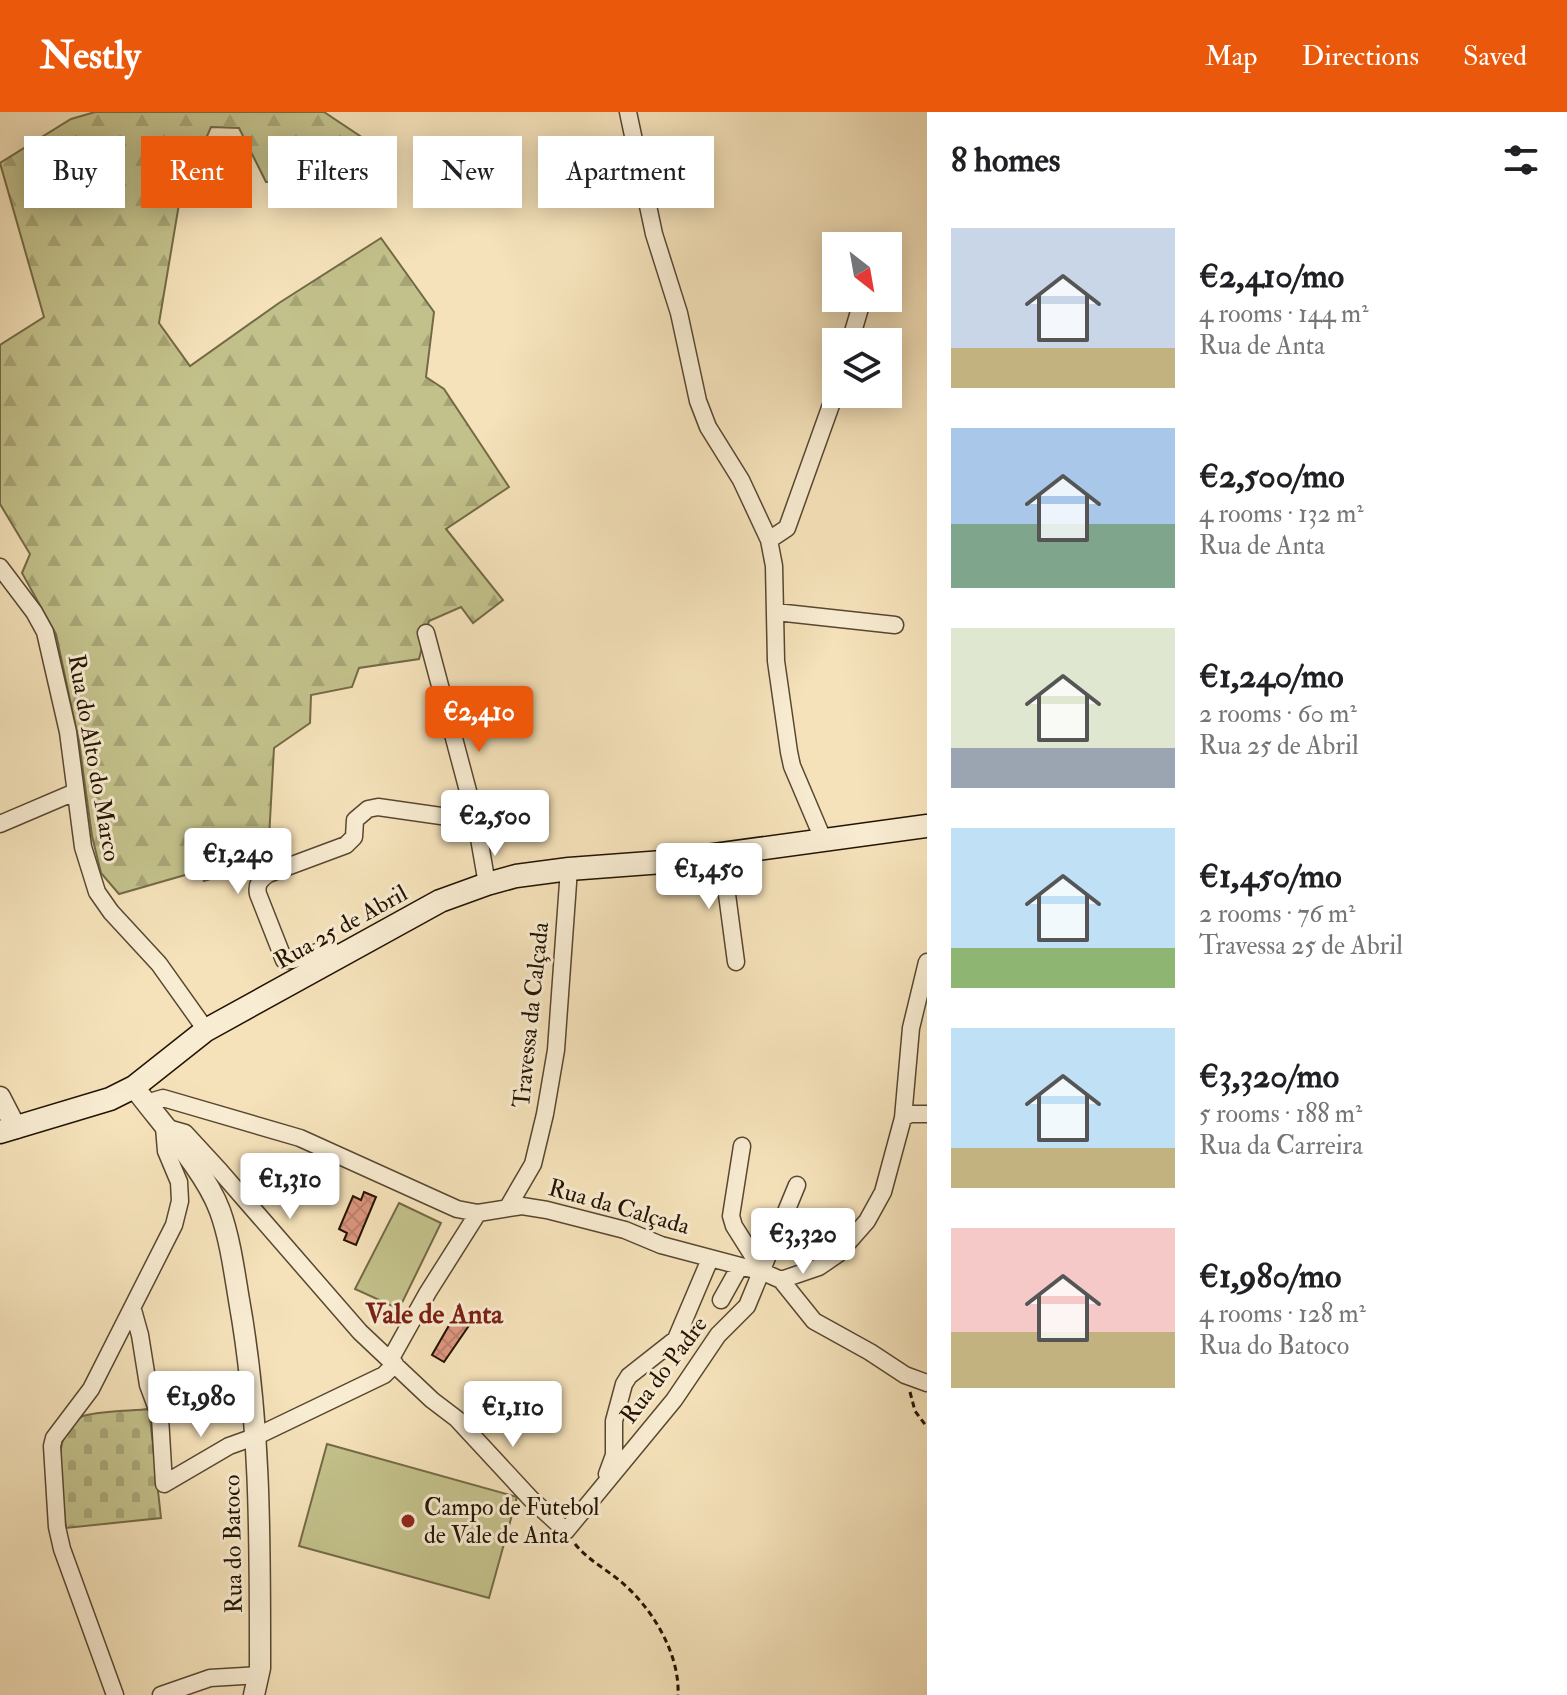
<!DOCTYPE html>
<meta charset="utf-8">
<style>
body{margin:0;font-family:"IM FELL Double Pica",serif;background:#f6f6f6;color:#202124;height:100vh;display:flex;flex-direction:column;font-size:30px;white-space:nowrap}
*{box-sizing:border-box;margin:0}
p{font-size:26px;color:#757577}
.icon{flex:none;width:44px;height:44px;fill:none;stroke:currentColor;stroke-width:2;stroke-linecap:round;stroke-linejoin:round}
.map{position:relative;flex:1;overflow:hidden}
.details{display:flex;flex-direction:column;background:#fff;width:640px}
.details>*{flex:none}
.guide{position:absolute;left:24px;top:24px;width:760px;height:72px;display:flex;gap:16px}
.needle{width:52px;rotate:149deg}
.fabs{position:absolute;left:822px;top:120px;display:grid;gap:16px}
.fabs a{display:grid;place-items:center;width:80px;height:80px;border-radius:0px;background:#fff;box-shadow:0 4px 20px #0003;font-size:40px}
.price{position:absolute;translate:-50% -68px;padding:0 18px;border-radius:8px;background:#fff;color:#222;font-size:26px;line-height:52px;filter:drop-shadow(0 2px 4px #0008)}
.price::after{content:'';position:absolute;left:50%;top:48px;width:24px;height:18px;margin-left:-12px;background:inherit;clip-path:polygon(0 0,100% 0,50% 100%)}
.price.selected{background:#ea580c;color:#fff}
ul{padding:0;list-style:none}
li{display:flex;align-items:center;gap:24px;height:200px;padding:0 24px}
li span{display:grid;place-items:center;flex:none;width:224px;height:160px;border-radius:0px;color:#555}
li>.icon{margin-inline-start:auto}
span .icon{width:96px;height:96px;fill:#fffc;stroke-width:1}
li b{font-size:34px}
h2{display:flex;justify-content:space-between;align-items:center;height:96px;padding:0 24px;font-size:34px}
.chip{padding:0 28px;border-radius:0px;background:#fff;box-shadow:0 4px 20px #0003;font-size:28px;line-height:72px}
.chip.selected{background:#ea580c;color:#fff}
header{display:flex;align-items:center;gap:48px;box-sizing:border-box;height:112px;padding:0 40px;background:#ea580c;color:#fff}
header strong{font-size:38px}
nav{display:flex;gap:44px;margin-inline-start:auto;font-size:28px}
main{display:flex;flex:1;min-height:0}
.map>svg:first-child{display:block}
</style>
<header>
<strong>Nestly</strong>
<nav><a>Map</a><a>Directions</a><a>Saved</a></nav>
</header>
<main>
<div class="map">
<svg width="927" height="1583" viewBox="0 0 927 1583">
<defs>
<pattern id="forest-firs" width="22" height="20" patternUnits="userSpaceOnUse" patternTransform="scale(2)"><rect width="22" height="20" fill="#c3c18b"/><path d="M5 1l3.5 6h-7zM16 11l3.5 6h-7z" fill="#a7a576"/></pattern>
<pattern id="cemetery-stones" width="16" height="16" patternUnits="userSpaceOnUse" patternTransform="scale(2)"><rect width="16" height="16" fill="#c3c18b"/><path d="M2 7V4a2 2 0 0 1 4 0v3zM10 15v-3a2 2 0 0 1 4 0v3z" fill="#a7a576"/></pattern>
<pattern id="building-cross-hatch" width="8" height="8" patternUnits="userSpaceOnUse" patternTransform="scale(2)"><rect width="8" height="8" fill="#dd967f"/><path d="M0 0l8 8M0 8l8-8" fill="none" stroke="#bd806c"/></pattern>
</defs>
<rect width="100%" height="100%" fill="#f5e2ba"/>
<filter id="stains"><feTurbulence type="fractalNoise" baseFrequency=".0025" numOctaves="4"/><feColorMatrix values="0 0 0 0 .2 0 0 0 0 .09 0 0 0 0 .02 0 0 0 .5 -.17"/></filter>
<radialGradient id="worn" r=".72"><stop offset=".6" stop-color="#630" stop-opacity="0"/><stop offset="1" stop-color="#630" stop-opacity=".3"/></radialGradient>
<!-- forest -->
<path fill="url(#forest-firs)" stroke="#736a46" stroke-width="2" d="M95 0H324L363 26 356 67 266 70 239 16 211 15 180 86 159 211 190 254 279 191 381 126 434 200 426 265 444 277 509 375 446 417 503 488 473 511 461 495 429 509 419 547 359 556 352 575 311 583 310 611 274 636 268 744 246 756 204 769 199 759 119 782 101 761 92 724 79 630 56 522 22 461 30 442 0 392V233L44 205 0 51 71 7Z"/>
<!-- cemetery -->
<path fill="url(#cemetery-stones)" stroke="#736a46" stroke-width="2" d="M149 1297 161 1406 66 1416C63 1387 47 1320 81 1305 92 1299 134 1299 149 1297Z"/>
<!-- pitch -->
<path fill="#c3c18b" stroke="#736a46" stroke-width="2" d="M399 1091 441 1111 399 1197 355 1177Z
M327 1332 517 1385 489 1486 299 1434Z"/>
<!-- building -->
<path fill="url(#building-cross-hatch)" stroke="#231302" stroke-width="2" d="M364 1080 376 1085 356 1133 344 1128 347 1121 339 1117 353 1084 361 1088Z
M455 1203 470 1212 444 1250 432 1243Z"/>
<g fill="none" stroke-linecap="round" stroke-linejoin="round">
<!-- minor casing -->
<g stroke="#584730" stroke-width="19">
<path id="minor" d="M628 0 654 122 679 201 698 289 708 315 741 368 769 428 774 454 776 549 789 640 792 654 823 727
M850 230 863 186
M769 428 787 416 836 279
M0 455 34 500 45 520 68 620 83 735 97 780 111 800 159 852 206 918
M776 500 895 513
M426 521 476 709 487 772
M0 712 75 680
M718 741 726 775 736 850
M337 848 330 836 292 848H284L258 782C256 772 260 768 268 762L346 733 354 725 355 708 368 697 378 695 476 709
M146 991 163 986 300 1026 457 1097 478 1101 522 1094 547 1098 625 1118 661 1133 763 1160 781 1168 814 1209 870 1240 905 1263 927 1271
M903 1006 910 1002H927
M742 1034 731 1104 734 1114 763 1160
M508 1095 533 1052 545 1002 556 938 569 757
M781 1168 819 1155 838 1142 867 1109 883 1080 903 1006 911 916 927 850
M721 1188 740 1154
M133 1198 140 1223 148 1273 160 1305 164 1372 229 1334 257 1324 384 1263 395 1252
M390 1248 428 1180 478 1101
M607 1362 614 1343V1309L624 1272 629 1264 676 1227 710 1147
M115 1583 62 1437 57 1415 52 1334 54 1326 91 1277 174 1113 180 1089 179 1070 166 1039 164 1015 185 1021 220 1059 360 1220 432 1288 457 1307 531 1387 566 1419 674 1288 718 1223 747 1194 797 1073
M161 1583 210 1566 259 1563"/>
</g>
<!-- tertiary casing -->
<g stroke="#584730" stroke-width="23">
<path id="tertiary" d="M134 975C160 1010 205 1058 220 1099 230 1127 234 1158 239 1188 261 1311 260 1431 260 1556L254 1583
M0 985 16 1016"/>
</g>
<!-- secondary casing -->
<g stroke="#231302" stroke-width="25">
<path id="secondary" d="M0 1020 110 987 134 975 206 918 440 789 487 772 516 764 569 757 663 750 927 714"/>
</g>
<!-- path -->
<path stroke="#231302" stroke-width="3" stroke-dasharray="6 4" stroke-linecap="butt" d="M910 1280 915 1299 927 1315
M575 1432C587 1447 604 1456 619 1468 651 1494 680 1541 678 1583"/>
<!-- minor -->
<use href="#minor" stroke="#f8ecd2" stroke-width="16"/>
<!-- tertiary -->
<use href="#tertiary" stroke="#f8ecd2" stroke-width="20"/>
<!-- secondary -->
<use href="#secondary" stroke="#f8ecd2" stroke-width="22"/>
</g>
<!-- markers -->
<circle fill="#8f2418" stroke="#f8ecd2" stroke-width="3" cx="408" cy="1409" r="8"/>
<g text-anchor="middle" dominant-baseline="central" stroke-width="6" stroke-linejoin="round" paint-order="stroke">
<!-- street labels -->
<g font-size="24" fill="#231302" stroke="#f8ecd2">
<text transform="translate(94 646) rotate(80)">Rua do Alto do Marco</text>
<text transform="translate(341 815) rotate(-29)">Rua 25 de Abril</text>
<text transform="translate(531 903) rotate(-84)">Travessa da Calçada</text>
<text transform="translate(619 1095) rotate(16)">Rua da Calçada</text>
<text transform="translate(664 1258) rotate(-53)">Rua do Padre</text>
<text transform="translate(233 1432) rotate(-91)">Rua do Batoco</text>
</g>
<!-- poi labels -->
<g font-size="24" fill="#231302" stroke="#f8ecd2" text-anchor="start">
<text x="424" y="1395">Campo de Futebol<tspan x="424" dy="28">de Vale de Anta</tspan></text>
</g>
<!-- quarter labels -->
<g font-size="28" font-weight="bold" fill="#7a1f14" stroke="#f8ecd2">
<text x="434" y="1202">Vale de Anta</text>
</g>
</g>
<rect width="100%" height="100%" filter="url(#stains)"/>
<rect width="100%" height="100%" fill="url(#worn)"/>
</svg>
<div class="fabs">
<a><svg class="needle" viewBox="-14 -14 28 28"><path d="M0-13l5 13h-10z" fill="#e53935"/><path d="M0 13l5-13h-10z" fill="#757577"/></svg></a>
<a><svg class="icon" aria-label="layers" viewBox="0 0 24 24"><path d="M12 4l9 5-9 5-9-5zM3 14l9 5 9-5"/></svg></a>
</div>
<b class="price selected" style="left:479px;top:642px">€2,410</b>
<b class="price" style="left:495px;top:746px">€2,500</b>
<b class="price" style="left:238px;top:784px">€1,240</b>
<b class="price" style="left:709px;top:799px">€1,450</b>
<b class="price" style="left:290px;top:1109px">€1,310</b>
<b class="price" style="left:803px;top:1164px">€3,320</b>
<b class="price" style="left:201px;top:1327px">€1,980</b>
<b class="price" style="left:513px;top:1337px">€1,110</b>
<div class="guide">
<a class="chip">Buy</a>
<a class="chip selected">Rent</a>
<a class="chip">Filters</a>
<a class="chip">New</a>
<a class="chip">Apartment</a>
</div>
</div>
<section class="details">
<h2>8 homes<svg class="icon" aria-label="filters" viewBox="0 0 24 24"><path d="M4 7h16M4 17h16"/><circle cx="9" cy="7" r="2"/><circle cx="15" cy="17" r="2"/></svg></h2>
<ul>
<li><span style="background:linear-gradient(#c9d6e8 75%,#c2b280 0)"><svg class="icon" aria-label="home" viewBox="0 0 24 24"><path d="M3 11l9-7 9 7M6 9v11h12V9"/></svg></span><div><b>€2,410/mo</b><p>4 rooms · 144 m²</p><p>Rua de Anta</p></div></li>
<li><span style="background:linear-gradient(#a9c7e8 60%,#7fa58c 0)"><svg class="icon" aria-label="home" viewBox="0 0 24 24"><path d="M3 11l9-7 9 7M6 9v11h12V9"/></svg></span><div><b>€2,500/mo</b><p>4 rooms · 132 m²</p><p>Rua de Anta</p></div></li>
<li><span style="background:linear-gradient(#dfe7d0 75%,#9aa5b1 0)"><svg class="icon" aria-label="home" viewBox="0 0 24 24"><path d="M3 11l9-7 9 7M6 9v11h12V9"/></svg></span><div><b>€1,240/mo</b><p>2 rooms · 60 m²</p><p>Rua 25 de Abril</p></div></li>
<li><span style="background:linear-gradient(#bfe0f5 75%,#8fb573 0)"><svg class="icon" aria-label="home" viewBox="0 0 24 24"><path d="M3 11l9-7 9 7M6 9v11h12V9"/></svg></span><div><b>€1,450/mo</b><p>2 rooms · 76 m²</p><p>Travessa 25 de Abril</p></div></li>
<li><span style="background:linear-gradient(#bfe0f5 75%,#c2b280 0)"><svg class="icon" aria-label="home" viewBox="0 0 24 24"><path d="M3 11l9-7 9 7M6 9v11h12V9"/></svg></span><div><b>€3,320/mo</b><p>5 rooms · 188 m²</p><p>Rua da Carreira</p></div></li>
<li><span style="background:linear-gradient(#f6c9c9 65%,#c2b280 0)"><svg class="icon" aria-label="home" viewBox="0 0 24 24"><path d="M3 11l9-7 9 7M6 9v11h12V9"/></svg></span><div><b>€1,980/mo</b><p>4 rooms · 128 m²</p><p>Rua do Batoco</p></div></li>
</ul>
</section>
</main>
